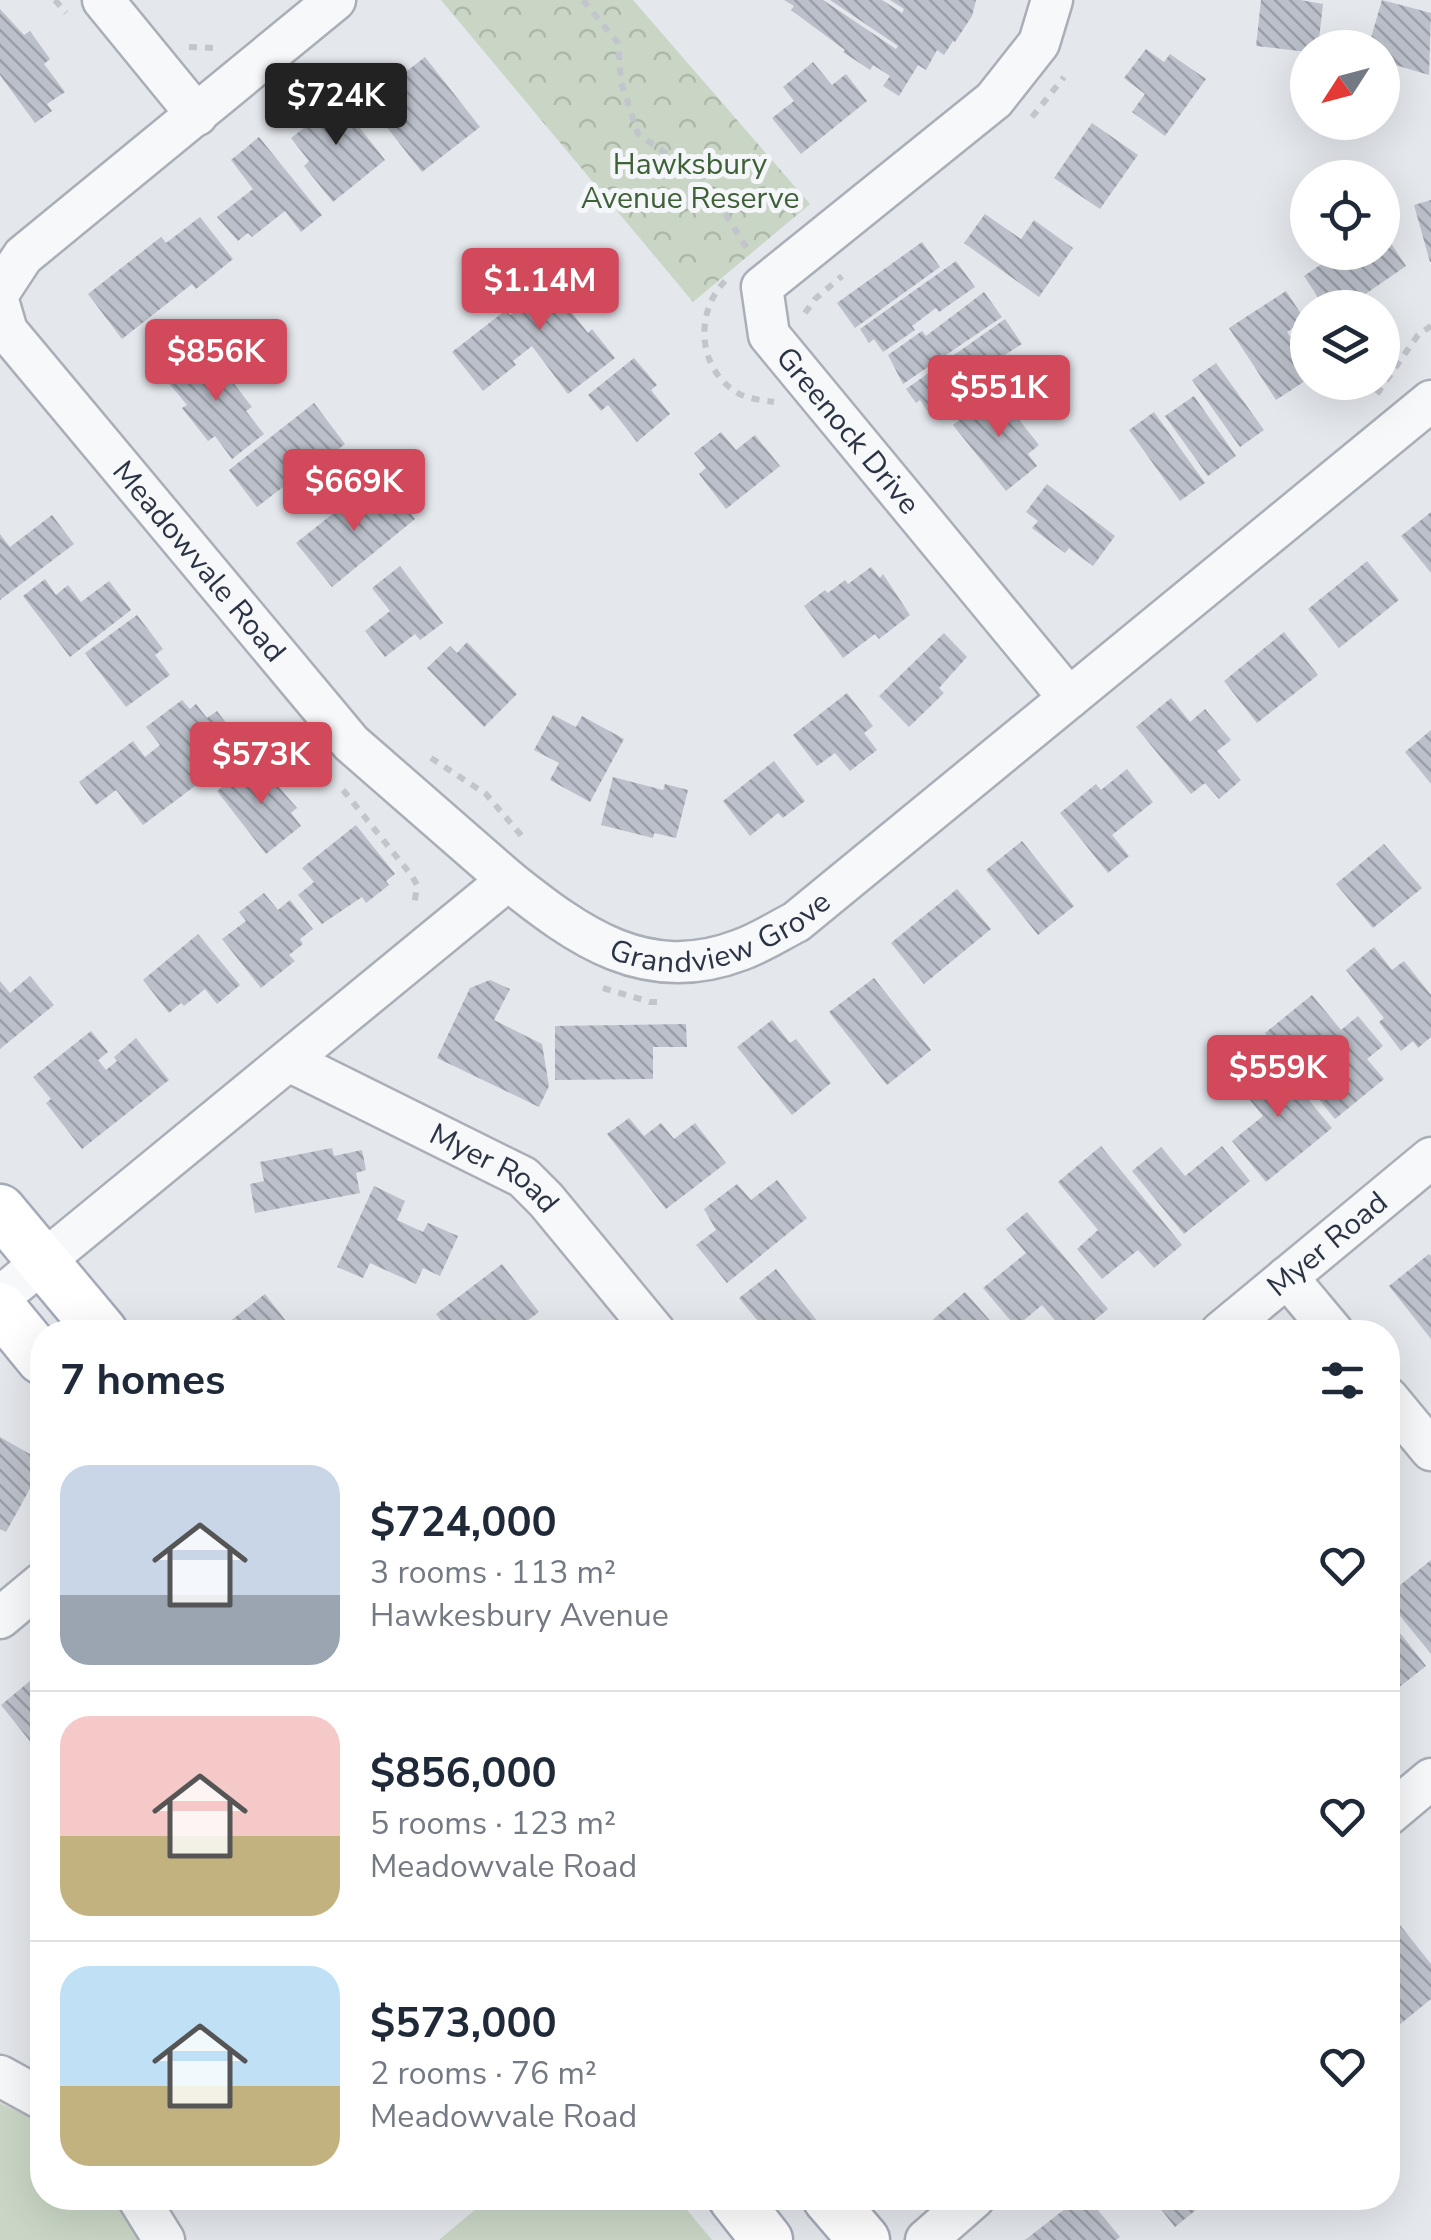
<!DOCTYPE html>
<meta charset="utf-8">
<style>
body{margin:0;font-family:"Nunito Sans",sans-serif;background:#f2f2f3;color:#1f2937;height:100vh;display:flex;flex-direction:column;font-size:38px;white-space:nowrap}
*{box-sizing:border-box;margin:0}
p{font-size:32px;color:#747a83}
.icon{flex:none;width:55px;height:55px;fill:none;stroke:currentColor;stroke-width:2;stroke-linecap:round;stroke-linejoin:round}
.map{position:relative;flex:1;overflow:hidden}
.sheet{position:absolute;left:30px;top:1320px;width:1370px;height:890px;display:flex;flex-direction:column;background:#fff;border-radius:40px;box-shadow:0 10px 40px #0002}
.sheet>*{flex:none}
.needle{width:65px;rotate:234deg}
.controls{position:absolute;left:1290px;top:30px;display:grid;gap:20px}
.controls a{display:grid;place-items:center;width:110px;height:110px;border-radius:50%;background:#fff;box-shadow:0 10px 40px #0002;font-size:50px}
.price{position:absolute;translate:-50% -85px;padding:0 22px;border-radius:10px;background:#d1495b;color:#fff;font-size:32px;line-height:65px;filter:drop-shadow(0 2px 5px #0008)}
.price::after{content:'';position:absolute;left:50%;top:60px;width:30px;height:22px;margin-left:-15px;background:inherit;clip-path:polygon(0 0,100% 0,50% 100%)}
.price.on{background:#222;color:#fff}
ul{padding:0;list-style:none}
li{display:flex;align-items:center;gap:30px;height:250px;padding:0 30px}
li+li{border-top:2px solid #e0e1e3}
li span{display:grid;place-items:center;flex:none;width:280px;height:200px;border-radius:30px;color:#555}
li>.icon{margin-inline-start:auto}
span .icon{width:120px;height:120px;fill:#fffc;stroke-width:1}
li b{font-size:42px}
h2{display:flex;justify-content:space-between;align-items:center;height:120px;padding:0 30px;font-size:42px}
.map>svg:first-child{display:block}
</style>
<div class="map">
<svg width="1431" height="2240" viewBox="0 0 1431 2240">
<defs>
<pattern id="park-crowns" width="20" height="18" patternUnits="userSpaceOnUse" patternTransform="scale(2.5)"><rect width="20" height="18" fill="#c9d6c5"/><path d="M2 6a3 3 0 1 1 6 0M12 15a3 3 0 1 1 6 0" fill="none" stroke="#adb8ab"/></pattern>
<pattern id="building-back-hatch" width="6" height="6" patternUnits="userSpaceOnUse" patternTransform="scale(2.5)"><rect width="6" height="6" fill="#bbc0ca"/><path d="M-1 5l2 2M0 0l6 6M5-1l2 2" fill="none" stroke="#989da6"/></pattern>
</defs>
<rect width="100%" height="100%" fill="#e4e7ec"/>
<!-- park -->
<path fill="url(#park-crowns)" d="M441 0H633L810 204 693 302Z"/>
<!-- pitch -->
<path fill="#c9d6c5" d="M0 2103 42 2123V2198H119L145 2240H0Z
M489 2198H677L712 2240H439Z"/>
<!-- building -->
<path fill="url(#building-back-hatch)" d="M784 0H823L896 49 898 46 830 0H882L902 13 904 9 890 0H976L972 16 955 42 953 41 944 55 937 50 926 70 918 65 899 96 883 86 890 76 873 65 870 70 843 52 845 50 791 10 794 6Z
M1261 0H1300L1323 4 1318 48H1308V52L1256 46Z
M1382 0 1431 13 1429 75 1382 61V48H1368Z
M0 9 24 35 30 31 50 59 44 64 65 92 47 104 52 111 35 123 0 75Z
M1146 49 1164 62 1170 54 1206 79 1165 136 1132 112 1145 94 1124 78Z
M425 57 480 127 422 172 367 102Z
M813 62 832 85 846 74 867 101 801 154 772 118 794 101 783 87Z
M332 92 385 160 333 202 304 166 309 161 291 138 313 121 306 113Z
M1092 123 1138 155 1100 209 1054 178Z
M259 137 322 215 301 232 285 211 252 237 248 233 238 241 217 217 253 189 231 160Z
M1431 200V262H1430L1414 205Z
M985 214 1021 239 1034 220 1073 248 1039 297 964 243Z
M200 217 233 259 196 289 192 284 122 339 88 294 161 237 166 243Z
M1386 236 1406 266 1345 308H1325L1304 276 1339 252H1382V239Z
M922 242 940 267 855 328 837 303Z
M565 249 590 282 564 303 588 333 592 329 615 358 568 394 532 346 513 361 516 365 483 391 452 352 506 310 510 315 541 291 530 276Z
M956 261 975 287 939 312 936 308 912 326 915 330 883 352 874 339 869 343 860 329Z
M1286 291 1305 320 1287 332 1308 362V379L1276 400 1229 328Z
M984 292 1002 317 903 384 888 355 922 331 926 336Z
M1005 319 1022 344 958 385 961 389 928 412 920 400 916 403 906 389Z
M207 349 252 407 246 411 264 434 232 459 215 436 208 441 182 408 187 405 167 381Z
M634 358 657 385 651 390 670 414 637 442 608 405 601 411 588 395Z
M1216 363 1264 430 1240 447 1192 380Z
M996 391 1039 445 1028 454 1037 466 1006 491 953 425Z
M1194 396 1236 456 1208 476 1165 416Z
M314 403 345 444 321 463 335 480 309 501 296 485 287 493 283 487 257 507 229 470Z
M1154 412 1205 483 1180 501 1129 430Z
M721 432 736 450 755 435 780 466 726 509 699 474 706 468 694 453Z
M1047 484 1115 536 1093 566 1069 548 1065 553 1032 528 1038 521 1026 512Z
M365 488 376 503 392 490 415 519 332 587 296 543Z
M1431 512V573L1401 536Z
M52 515 74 544 0 600V534L10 547Z
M1367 561 1399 600 1339 648 1308 609Z
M400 566 443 623 420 640 415 634 385 657 365 631 390 611 372 588Z
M871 567 880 578 883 574 910 615 879 639 875 634 843 658 804 606 825 590 828 593 845 580 848 584Z
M45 579 56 595 68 585 81 602 109 581 131 610 70 657 23 596Z
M137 615 163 649 155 655 170 675 126 707 85 653Z
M1284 632 1318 675 1257 723 1224 681Z
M944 633 967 657 939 688 944 693 909 727 879 696Z
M467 642 517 694 484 727 427 668 450 646 457 653Z
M847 693 873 726 864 733 877 750 850 771 835 753 817 766 793 735Z
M1171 698 1190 722 1205 709 1231 740 1217 751 1241 780 1219 799 1205 783 1191 794 1136 727Z
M182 700 190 709 196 704 207 718 217 711 241 743 215 763 219 768 143 825 116 790 96 805 79 782 133 741 145 757 160 745 146 727Z
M553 715 576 727 582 716 624 739 590 802 550 780 559 763 534 750Z
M1431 730V784L1405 752Z
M256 761 297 808 291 813 301 826 266 854 217 791Z
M774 761 805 801 783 818 778 813 750 836 723 801Z
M1127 769 1153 802 1112 835 1129 856 1108 873 1060 813 1096 784 1101 790Z
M613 777 663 790 665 784 688 790 676 838 654 833 653 838 601 825Z
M356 825 395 874 386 881 389 885 366 903 362 897 322 924 298 895 314 882 302 868Z
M1022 841 1074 906 1038 935 986 870Z
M1384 844 1422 888 1373 928 1336 884Z
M957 889 991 929 924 984 891 943Z
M264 893 278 910 290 900 313 929 300 939 303 944 289 955 295 961 261 988 222 939 246 921 239 912Z
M198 934 240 985 217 1004 205 989 184 1006 181 1003 169 1013 143 980Z
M1374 947 1392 970 1404 961 1431 995V1037L1418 1048 1413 1041 1401 1051 1379 1022 1384 1018 1346 970Z
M30 976 54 1005 0 1049V981L10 993Z
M874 978 931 1050 887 1085 829 1012Z
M490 980 510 989 494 1020 542 1044 549 1086 539 1107 437 1058 470 988Z
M1312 995 1341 1030 1358 1016 1383 1046 1367 1059 1384 1079 1335 1119 1265 1033Z
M772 1020 790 1043 796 1039 831 1083 792 1115 737 1047Z
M686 1024 687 1047H653V1079L555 1080V1026Z
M91 1031 108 1052 98 1060 106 1070 117 1061 114 1057 136 1038 169 1080 82 1149 46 1103 51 1099 33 1077Z
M1272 1056 1332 1128 1266 1182 1232 1141 1263 1116 1237 1084Z
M629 1118 644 1136 661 1123 674 1139 695 1123 726 1163 666 1209 607 1134Z
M1101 1146 1182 1245 1154 1268 1138 1250 1102 1279 1077 1249 1098 1230 1058 1182Z
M1222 1146 1250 1181 1184 1234 1132 1171 1161 1147 1185 1176Z
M332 1148 334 1156 362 1150 366 1170 356 1173 360 1193 255 1213 250 1184 264 1181 260 1162Z
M777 1180 807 1218 727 1283 696 1245 716 1230 704 1209 737 1184 751 1200Z
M374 1186 405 1201 397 1220 423 1232 428 1223 458 1236 440 1276 423 1268 416 1284 370 1263 363 1278 337 1267Z
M1027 1212 1108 1309 1080 1332H1065L1042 1305 1016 1327 983 1288 1026 1253 1006 1229Z
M1429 1254 1431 1256V1339L1389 1286Z
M502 1264 539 1312 512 1332H450L436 1314Z
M776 1269 826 1332H767L739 1298Z
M965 1292 1000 1332H938L929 1323Z
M265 1294 289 1325 283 1332H237L229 1322Z
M0 1437 42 1461V1467L6 1532 0 1529Z
M1431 1560V1654L1388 1601V1595Z
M1396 1628 1426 1666 1388 1696V1635Z
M42 1671V1737L33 1745 1 1705Z
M1388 1910 1431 1964V1999L1388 2034V1991L1400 1981 1388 1967Z
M1079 2198H1088L1120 2237 1116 2240H1025Z
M1152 2198H1194L1201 2206 1175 2227Z"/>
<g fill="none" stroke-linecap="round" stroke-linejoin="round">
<!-- minor casing -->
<g stroke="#a9aeb7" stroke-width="45">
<g id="minor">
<path d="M103 0 197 115"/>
<path id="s1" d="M1052 0 1039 43 994 100 762 287 769 335 1069 698"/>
<path d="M0 291 23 256 335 0"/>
<path id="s2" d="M0 307 7 331 351 743 508 880"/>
<path id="s3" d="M289 1061 523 1177 546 1200 655 1332"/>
<path d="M1287 1277 1333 1332"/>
<path id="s4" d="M0 1297 508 880C578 936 646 986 740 950 760 943 778 931 796 922L1431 401"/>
<path id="s5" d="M1221 1332 1431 1158"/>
<path d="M1388 1398 1431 1450"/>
<path d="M0 1618 42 1583"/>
<path d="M1388 1815 1431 1779"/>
<path d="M0 2076 42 2099"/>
<path d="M138 2198 164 2240"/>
<path d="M926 2240 974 2198"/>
</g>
</g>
<!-- major casing -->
<g stroke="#a3abb8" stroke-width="55">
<path id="major" d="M0 1210 102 1332
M0 1308 42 1359
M734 2198 767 2240
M828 2198 864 2240"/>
</g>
<!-- path -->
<path stroke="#c2c5cb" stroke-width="6" stroke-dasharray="8 8" stroke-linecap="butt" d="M55 0 66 13
M583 0 618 43 621 82 638 134 664 152 693 163 750 253
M189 47 216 48
M1032 117 1064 77
M725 281C695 312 697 367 736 392 747 399 761 400 774 402
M805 313 815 299 842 276
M1377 394 1418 335 1431 326
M431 758 486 794 526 841
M343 790 412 876 417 885 414 907
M603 988 650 1002H664"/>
<!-- minor -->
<use href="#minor" stroke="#f7f8fa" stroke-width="40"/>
<!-- major -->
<use href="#major" stroke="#fff" stroke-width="50"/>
</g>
<g text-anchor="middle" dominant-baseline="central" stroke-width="10" stroke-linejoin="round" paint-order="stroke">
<!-- park labels -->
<g font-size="30" fill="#3f6138" stroke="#f4f6f9">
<text x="690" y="164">Hawksbury<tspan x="690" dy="34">Avenue Reserve</tspan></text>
</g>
<!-- street labels -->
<g font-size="30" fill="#2b3445" stroke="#f4f6f9">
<text stroke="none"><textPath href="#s1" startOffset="588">Greenock Drive</textPath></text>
<text stroke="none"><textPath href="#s2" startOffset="325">Meadowvale Road</textPath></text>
<text stroke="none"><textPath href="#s4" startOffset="898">Grandview Grove</textPath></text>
<text stroke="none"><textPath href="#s3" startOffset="232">Myer Road</textPath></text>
<text stroke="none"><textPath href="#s5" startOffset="138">Myer Road</textPath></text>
</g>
</g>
</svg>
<div class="controls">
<a><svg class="needle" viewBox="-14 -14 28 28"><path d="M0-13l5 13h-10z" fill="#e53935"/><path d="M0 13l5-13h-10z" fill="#747a83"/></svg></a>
<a><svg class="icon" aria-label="locate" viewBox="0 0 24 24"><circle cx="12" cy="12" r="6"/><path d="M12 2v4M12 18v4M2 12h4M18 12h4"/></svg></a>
<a><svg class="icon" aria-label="layers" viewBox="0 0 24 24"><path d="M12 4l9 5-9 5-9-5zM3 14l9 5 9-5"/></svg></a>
</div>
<b class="price on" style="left:336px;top:148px">$724K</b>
<b class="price" style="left:540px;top:333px">$1.14M</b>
<b class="price" style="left:216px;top:404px">$856K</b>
<b class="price" style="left:999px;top:440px">$551K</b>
<b class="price" style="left:354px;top:534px">$669K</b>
<b class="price" style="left:261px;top:807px">$573K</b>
<b class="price" style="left:1278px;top:1120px">$559K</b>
<section class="sheet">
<h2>7 homes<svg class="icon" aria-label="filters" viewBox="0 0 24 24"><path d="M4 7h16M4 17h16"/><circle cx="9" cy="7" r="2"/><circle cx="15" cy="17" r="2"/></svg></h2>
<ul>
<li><span style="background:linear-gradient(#c9d6e8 65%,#9aa5b1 0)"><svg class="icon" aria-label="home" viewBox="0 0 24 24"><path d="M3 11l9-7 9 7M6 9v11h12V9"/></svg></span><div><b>$724,000</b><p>3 rooms · 113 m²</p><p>Hawkesbury Avenue</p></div><svg class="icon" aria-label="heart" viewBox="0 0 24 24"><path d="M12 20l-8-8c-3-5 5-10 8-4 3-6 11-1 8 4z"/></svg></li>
<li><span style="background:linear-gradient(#f6c9c9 60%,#c2b280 0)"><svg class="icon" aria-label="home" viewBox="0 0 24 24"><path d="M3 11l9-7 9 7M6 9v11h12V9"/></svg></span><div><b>$856,000</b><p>5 rooms · 123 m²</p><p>Meadowvale Road</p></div><svg class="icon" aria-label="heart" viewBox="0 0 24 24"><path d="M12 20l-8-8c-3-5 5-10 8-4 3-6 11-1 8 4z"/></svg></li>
<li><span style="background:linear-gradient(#bfe0f5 60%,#c2b280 0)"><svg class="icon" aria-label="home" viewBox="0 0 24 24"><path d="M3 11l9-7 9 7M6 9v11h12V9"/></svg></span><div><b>$573,000</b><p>2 rooms · 76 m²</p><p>Meadowvale Road</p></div><svg class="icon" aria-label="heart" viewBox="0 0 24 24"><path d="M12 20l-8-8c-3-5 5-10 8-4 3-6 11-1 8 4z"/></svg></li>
</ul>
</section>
</div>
